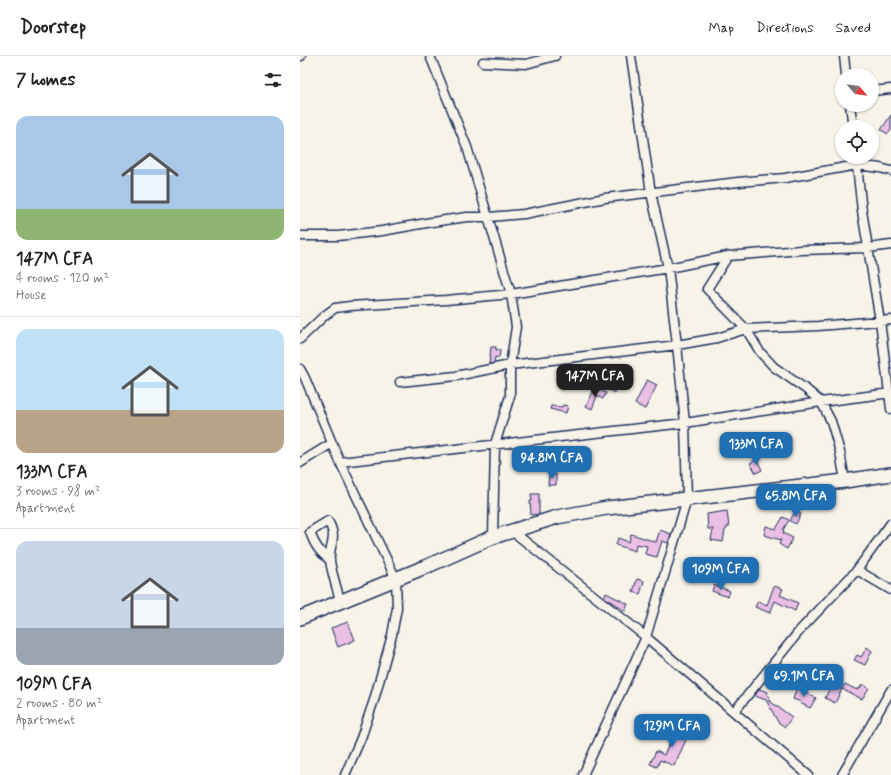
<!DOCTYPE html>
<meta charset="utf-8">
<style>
body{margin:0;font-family:Mynerve,sans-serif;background:#f6f6f6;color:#222;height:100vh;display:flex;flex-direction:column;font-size:15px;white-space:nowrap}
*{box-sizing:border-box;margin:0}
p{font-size:13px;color:#767676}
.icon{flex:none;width:22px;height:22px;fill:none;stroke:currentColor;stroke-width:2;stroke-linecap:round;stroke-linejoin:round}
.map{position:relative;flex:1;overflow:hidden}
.side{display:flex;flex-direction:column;background:#fff;width:300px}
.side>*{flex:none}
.needle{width:26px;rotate:118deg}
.buttons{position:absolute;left:535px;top:12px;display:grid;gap:8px}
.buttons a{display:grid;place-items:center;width:44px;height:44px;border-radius:50%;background:#fff;box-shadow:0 1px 3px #0004;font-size:20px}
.price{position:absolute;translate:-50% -34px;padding:0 9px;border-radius:8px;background:#1f6fb2;color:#fff;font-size:13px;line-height:26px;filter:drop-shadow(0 1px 2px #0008)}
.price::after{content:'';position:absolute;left:50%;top:24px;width:12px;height:9px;margin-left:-6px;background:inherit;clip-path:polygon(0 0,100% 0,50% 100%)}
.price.active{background:#222;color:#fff}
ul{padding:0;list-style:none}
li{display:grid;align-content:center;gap:8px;height:212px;padding:0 16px}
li+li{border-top:1px solid #e0e0e0}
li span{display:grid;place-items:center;height:124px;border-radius:12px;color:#555}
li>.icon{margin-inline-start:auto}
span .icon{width:72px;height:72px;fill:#fffc;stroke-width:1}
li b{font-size:17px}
h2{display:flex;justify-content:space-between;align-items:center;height:48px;padding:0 16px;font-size:17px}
header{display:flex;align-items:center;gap:24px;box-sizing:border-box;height:56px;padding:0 20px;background:#fff;border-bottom:1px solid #e0e0e0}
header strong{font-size:19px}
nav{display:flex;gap:22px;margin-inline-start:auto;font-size:14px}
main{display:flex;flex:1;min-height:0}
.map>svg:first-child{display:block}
</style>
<header>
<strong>Doorstep</strong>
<nav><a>Map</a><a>Directions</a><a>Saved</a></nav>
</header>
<main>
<section class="side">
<h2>7 homes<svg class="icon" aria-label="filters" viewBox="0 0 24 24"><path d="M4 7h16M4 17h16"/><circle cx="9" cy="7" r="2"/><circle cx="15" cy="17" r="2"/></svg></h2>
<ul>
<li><span style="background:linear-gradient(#a9c7e8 75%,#8fb573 0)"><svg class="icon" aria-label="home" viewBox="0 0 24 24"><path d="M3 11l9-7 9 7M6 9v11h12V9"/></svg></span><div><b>147M CFA</b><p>4 rooms · 120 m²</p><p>House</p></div></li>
<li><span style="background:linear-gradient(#bfe0f5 65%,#b9a48a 0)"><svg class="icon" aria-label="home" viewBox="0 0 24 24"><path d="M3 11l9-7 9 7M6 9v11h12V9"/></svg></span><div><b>133M CFA</b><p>3 rooms · 98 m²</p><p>Apartment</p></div></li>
<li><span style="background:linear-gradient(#c9d6e8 70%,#9aa5b1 0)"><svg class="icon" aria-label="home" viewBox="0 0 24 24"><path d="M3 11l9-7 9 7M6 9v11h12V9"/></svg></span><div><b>109M CFA</b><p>2 rooms · 80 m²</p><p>Apartment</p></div></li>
</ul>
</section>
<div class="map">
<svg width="591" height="719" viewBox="0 0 591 719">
<rect width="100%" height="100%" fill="#f7f3e8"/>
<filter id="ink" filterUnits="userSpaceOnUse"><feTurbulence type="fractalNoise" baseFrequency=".025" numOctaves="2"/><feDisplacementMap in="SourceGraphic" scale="8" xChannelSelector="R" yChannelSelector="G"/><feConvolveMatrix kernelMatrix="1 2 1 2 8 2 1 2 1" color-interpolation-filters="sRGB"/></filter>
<g filter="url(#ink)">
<!-- building -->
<path fill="#eabfe4" stroke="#1b2f5e" d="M591 59V74L588 78 581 74Z
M191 291H196V294H200L199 302 195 301 194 307 189 308Z
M347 324 357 329 345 353 335 348Z
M310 326 319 330 315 337 307 333Z
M295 332 306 337 303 343 297 340 292 353 286 350Z
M263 349 268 350 266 357 250 353 251 350 262 351Z
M226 403H238V412H225Z
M457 404 462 414 456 417 450 407Z
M249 418H256V429H248Z
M231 438H239V458L231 459 230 445H232Z
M427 455 429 471H427L426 474H425L423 486 411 484 413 473H408L407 458Z
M495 455 501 458 496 468 490 465Z
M483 461 489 464 483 474 484 475 483 477 493 482 487 493 479 488 481 484 464 479 466 470 476 473Z
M360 474 371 478 368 487 362 485 357 501 345 498 347 490 336 488 335 495 316 489 318 482 329 486 331 478 356 486Z
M337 523 344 525 340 538 333 536Z
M414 529 430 535 428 541 412 535Z
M474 530 483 533 480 539 498 547 495 555 475 545 470 557 455 551 458 545 467 549Z
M306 537 328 548 325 555 304 541Z
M48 566 55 584 38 591 31 572Z
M567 591 572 595 565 609 554 604 557 599 561 601Z
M532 628 542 633 535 647 525 642Z
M545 628 557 634 558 632 560 633 562 628 569 632 562 643 542 633Z
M497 631 516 642 510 652 500 647 501 646 493 643Z
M459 633 468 636 467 638 471 645 468 644 492 661 485 671 478 666 466 644 455 640Z
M378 670 390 675 374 710 360 704 357 711 350 708 356 695 364 699Z"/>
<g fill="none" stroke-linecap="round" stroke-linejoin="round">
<!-- minor casing -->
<g stroke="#1b2f5e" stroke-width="11">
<path id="minor" d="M0 0H1
M130 0 167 91 211 238 216 271 210 309V340L195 388 193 481
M544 0 546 19
M183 6 226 8 255 0
M572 35 591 33
M550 49 553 71
M556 101 562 155 580 265 591 353
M0 180H38L82 175 132 166 167 161H189L224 158 305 142 438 126 485 122 557 109 580 112 591 115
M428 200 407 233 446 273 460 296 474 311 507 334 521 346 531 365 540 396 545 425
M0 283 24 260 35 252 50 250 146 244 211 238 368 212 428 200 501 194 568 192 591 189
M0 313 5 322 40 406 96 523 97 552 92 579 74 644 61 682 45 719
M100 326 156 320 210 309 377 289 417 282 446 273 518 270 591 264
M40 406 385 367 521 346 591 337
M0 407 32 387
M212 475 346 581 508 719
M30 504C19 496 14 488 10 476L28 465C39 484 28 488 30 505 32 518 37 532 40 545
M557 514 591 534
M434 656 501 573 557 514 591 467
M283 719 346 581 387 443 385 367 377 289 368 212 351 137 331 0
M542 719 591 634"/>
</g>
<!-- trunk casing -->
<g stroke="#1b2f5e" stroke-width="16">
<path id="trunk" d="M0 562 130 509 193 481 257 461 307 452 545 425 591 418"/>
</g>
<!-- minor -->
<use href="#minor" stroke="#f7f3e8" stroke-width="8"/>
<!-- trunk -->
<use href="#trunk" stroke="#f7f3e8" stroke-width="13"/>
</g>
</g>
</svg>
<div class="buttons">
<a><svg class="needle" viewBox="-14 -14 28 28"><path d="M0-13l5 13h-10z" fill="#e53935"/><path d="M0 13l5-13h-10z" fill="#767676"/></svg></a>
<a><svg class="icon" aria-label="locate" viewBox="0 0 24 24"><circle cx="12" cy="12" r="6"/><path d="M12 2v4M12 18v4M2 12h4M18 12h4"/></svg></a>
</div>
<b class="price active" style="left:295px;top:342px">147M CFA</b>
<b class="price" style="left:456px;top:410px">133M CFA</b>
<b class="price" style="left:252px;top:424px">94.8M CFA</b>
<b class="price" style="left:496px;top:462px">65.8M CFA</b>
<b class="price" style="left:421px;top:535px">109M CFA</b>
<b class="price" style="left:504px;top:642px">69.1M CFA</b>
<b class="price" style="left:372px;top:692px">129M CFA</b>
</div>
</main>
